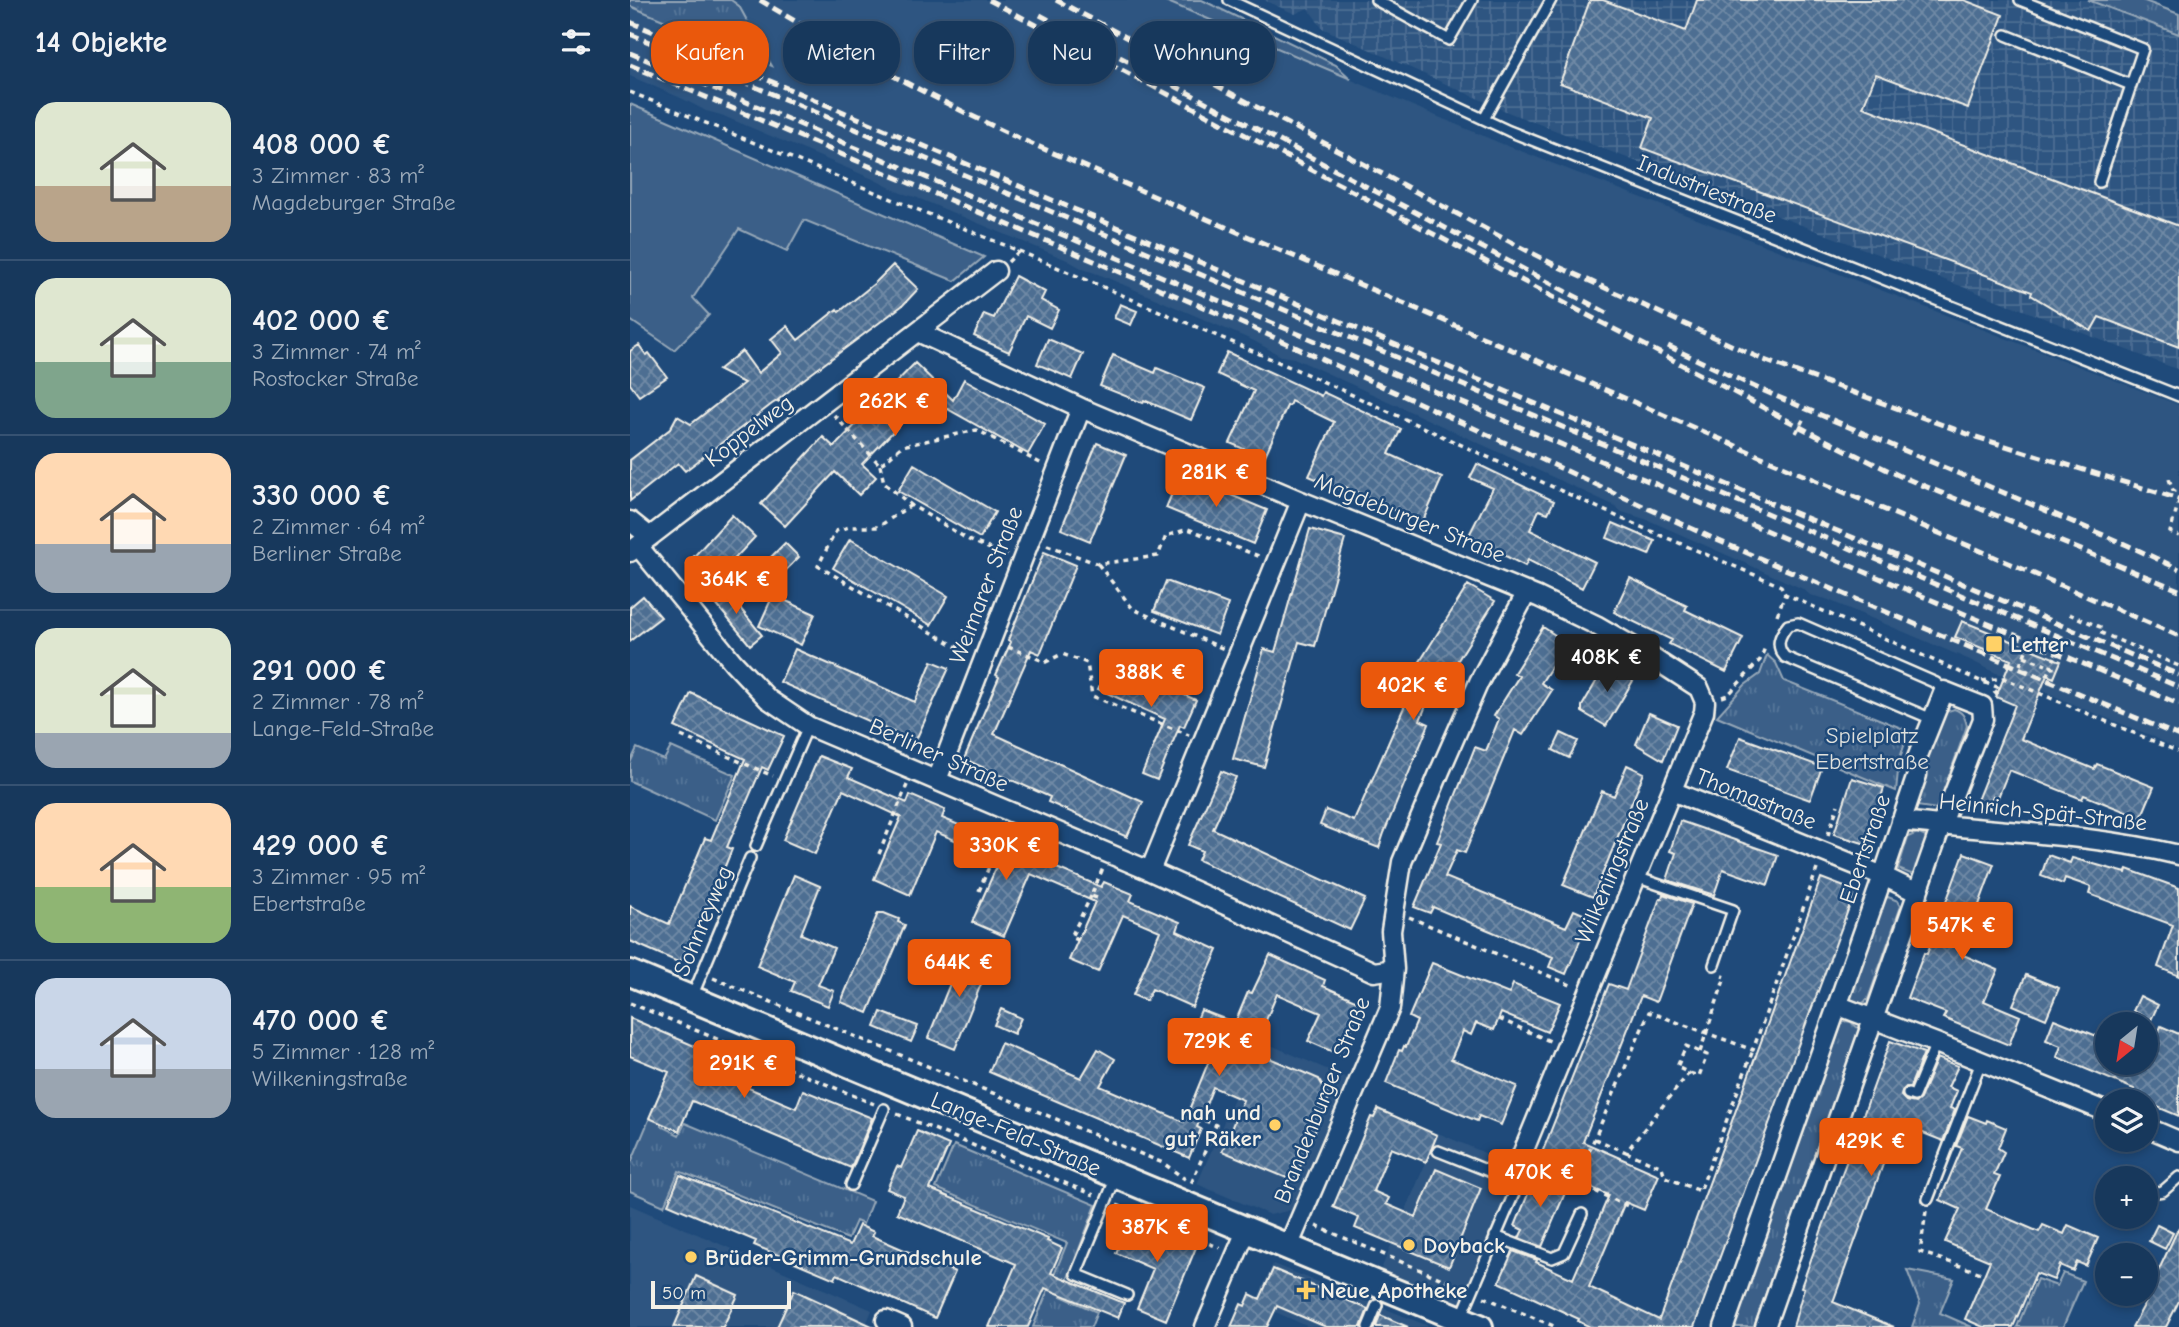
<!DOCTYPE html>
<html lang="de">
<meta charset="utf-8">
<style>
body{margin:0;font-family:"Comic Neue",sans-serif;background:#203f62;color:#f1f3f6;height:100vh;display:flex;flex-direction:column;font-size:26px;white-space:nowrap}
*{box-sizing:border-box;margin:0}
p{font-size:23px;color:#9eacbb}
.icon{flex:none;width:38px;height:38px;fill:none;stroke:currentColor;stroke-width:2;stroke-linecap:round;stroke-linejoin:round}
.map{position:relative;flex:1;overflow:hidden}
.panel{display:flex;flex-direction:column;background:#17385c;width:630px}
.panel>*{flex:none}
.banner{position:absolute;left:21px;top:21px;width:665px;height:63px;display:flex;gap:14px}
.needle{width:46px;rotate:210deg}
.controls{position:absolute;left:1465px;top:1012px;display:grid;gap:14px}
.controls a{display:grid;place-items:center;width:63px;height:63px;border-radius:50%;background:#17385c;box-shadow:0 4px 10px #0003,0 0 0 2px #365272;font-size:35px}
.scale{position:absolute;left:21px;bottom:18px;width:140px;box-sizing:border-box;padding-left:7px;border:4px solid #f4f1e8;border-top:0;font-size:19px;line-height:24px;white-space:nowrap;color:#f4f1e8;-webkit-text-stroke:5px #1f4a7a;paint-order:stroke}
.price{position:absolute;translate:-50% -60px;padding:0 16px;border-radius:7px;background:#ea580c;color:#fff;font-size:23px;line-height:46px;filter:drop-shadow(0 2px 4px #0008)}
.price::after{content:'';position:absolute;left:50%;top:42px;width:21px;height:16px;margin-left:-10px;background:inherit;clip-path:polygon(0 0,100% 0,50% 100%)}
.price.active{background:#222;color:#fff}
ul{padding:0;list-style:none}
li{display:flex;align-items:center;gap:21px;height:175px;padding:0 35px}
li+li{border-top:2px solid #365272}
li span{display:grid;place-items:center;flex:none;width:196px;height:140px;border-radius:21px;color:#555}
li>.icon{margin-inline-start:auto}
span .icon{width:84px;height:84px;fill:#fffc;stroke-width:1}
li b{font-size:30px}
h2{display:flex;justify-content:space-between;align-items:center;height:84px;padding:0 35px;font-size:30px}
.pill{padding:0 24px;border-radius:28px;background:#17385c;box-shadow:0 4px 10px #0003,0 0 0 2px #365272;font-size:24px;line-height:63px}
.pill.active{background:#ea580c;color:#fff}
main{display:flex;flex:1;min-height:0}
.map>svg:first-child{display:block}
</style>
<main>
<section class="panel">
<h2>14 Objekte<svg class="icon" aria-label="filters" viewBox="0 0 24 24"><path d="M4 7h16M4 17h16"/><circle cx="9" cy="7" r="2"/><circle cx="15" cy="17" r="2"/></svg></h2>
<ul>
<li><span style="background:linear-gradient(#dfe7d0 60%,#b9a48a 0)"><svg class="icon" aria-label="home" viewBox="0 0 24 24"><path d="M3 11l9-7 9 7M6 9v11h12V9"/></svg></span><div><b>408 000 €</b><p>3 Zimmer · 83 m²</p><p>Magdeburger Straße</p></div></li>
<li><span style="background:linear-gradient(#dfe7d0 60%,#7fa58c 0)"><svg class="icon" aria-label="home" viewBox="0 0 24 24"><path d="M3 11l9-7 9 7M6 9v11h12V9"/></svg></span><div><b>402 000 €</b><p>3 Zimmer · 74 m²</p><p>Rostocker Straße</p></div></li>
<li><span style="background:linear-gradient(#ffd9b3 65%,#9aa5b1 0)"><svg class="icon" aria-label="home" viewBox="0 0 24 24"><path d="M3 11l9-7 9 7M6 9v11h12V9"/></svg></span><div><b>330 000 €</b><p>2 Zimmer · 64 m²</p><p>Berliner Straße</p></div></li>
<li><span style="background:linear-gradient(#dfe7d0 75%,#9aa5b1 0)"><svg class="icon" aria-label="home" viewBox="0 0 24 24"><path d="M3 11l9-7 9 7M6 9v11h12V9"/></svg></span><div><b>291 000 €</b><p>2 Zimmer · 78 m²</p><p>Lange-Feld-Straße</p></div></li>
<li><span style="background:linear-gradient(#ffd9b3 60%,#8fb573 0)"><svg class="icon" aria-label="home" viewBox="0 0 24 24"><path d="M3 11l9-7 9 7M6 9v11h12V9"/></svg></span><div><b>429 000 €</b><p>3 Zimmer · 95 m²</p><p>Ebertstraße</p></div></li>
<li><span style="background:linear-gradient(#c9d6e8 65%,#9aa5b1 0)"><svg class="icon" aria-label="home" viewBox="0 0 24 24"><path d="M3 11l9-7 9 7M6 9v11h12V9"/></svg></span><div><b>470 000 €</b><p>5 Zimmer · 128 m²</p><p>Wilkeningstraße</p></div></li>
</ul>
</section>
<div class="map">
<svg width="1549" height="1327" viewBox="0 0 1549 1327">
<defs>
<pattern id="industrial-grid" width="8" height="8" patternUnits="userSpaceOnUse" patternTransform="scale(1.75)"><rect width="8" height="8" fill="#2d5581"/><path d="M0 4h8M4 0v8" fill="none" stroke="#4c6e93"/></pattern>
<pattern id="grass-tufts" width="24" height="20" patternUnits="userSpaceOnUse" patternTransform="scale(1.75)"><rect width="24" height="20" fill="#3a5f88"/><path d="M3 7l-1-3M5 7V3M7 7l1-3M15 17l-1-3M17 17v-4M19 17l1-3" fill="none" stroke="#577699"/></pattern>
<pattern id="building-cross-hatch" width="8" height="8" patternUnits="userSpaceOnUse" patternTransform="scale(1.75)"><rect width="8" height="8" fill="#4d6e92"/><path d="M0 0l8 8M0 8l8-8" fill="none" stroke="#708aa6"/></pattern>
</defs>
<rect width="100%" height="100%" fill="#1f4a7a"/>
<filter id="ink" filterUnits="userSpaceOnUse"><feTurbulence type="fractalNoise" baseFrequency=".0143" numOctaves="2"/><feDisplacementMap in="SourceGraphic" scale="14" xChannelSelector="R" yChannelSelector="G"/><feConvolveMatrix kernelMatrix="1 2 1 2 8 2 1 2 1" color-interpolation-filters="sRGB"/></filter>
<g filter="url(#ink)">
<!-- built -->
<path fill="#2d5581" d="M101 0H533L870 143 1549 405V750L1520 735 1456 710 1380 676 1366 673 1340 660 1196 599 1180 595 1173 589 1018 520 992 512 981 504 664 358 651 356 624 341 473 276 453 269 437 260 285 197 271 193 243 179 91 115 76 111 53 99 0 76V7L141 66 109 6Z
M629 1040 717 1078 661 1210 640 1215 567 1184Z
M808 1133 890 1168 829 1313 747 1279Z
M0 1205 242 1310 235 1327H0Z
M643 1264 801 1327H679L641 1310 643 1304 628 1298Z"/>
<!-- industrial -->
<path fill="url(#industrial-grid)" d="M634 0H1458L1549 34V370L880 113 692 28 678 8 665 14Z"/>
<!-- grass -->
<path fill="url(#grass-tufts)" stroke="#97a8b8" stroke-width="2" d="M0 0H101L109 6 142 66 0 6Z
M533 0H572L706 65 721 79Z
M1458 0H1512L1549 14V34Z
M1137 655 1146 663 1154 681 1279 731 1269 761 1266 791 1087 716 1115 685 1130 674Z
M1324 709C1333 712 1335 717 1337 726L1307 809 1280 805 1311 716 1315 712Z
M41 747 105 775 85 820 0 781V763L7 748 34 760Z
M1287 833 1298 838 1286 876 1268 869 1278 837Z
M1258 897 1268 901 1271 906 1238 999 1233 1003H1226L1221 999V993L1254 899Z
M1216 1021 1221 1022 1229 1029 1124 1327H1103L1212 1023Z
M23 1110 35 1114 31 1126 49 1135 55 1123 242 1201 233 1224 226 1221 218 1239 49 1171 34 1206 0 1191V1165Z
M324 1145 466 1205 431 1296 467 1312 461 1327H403L437 1243 306 1188Z
M1277 1270 1324 1279 1310 1313 1342 1327H1282L1290 1304Z
M1433 1273 1453 1281 1433 1327H1387L1407 1279 1427 1286Z"/>
<!-- garden -->
<path fill="#3a5f88" stroke="#97a8b8" stroke-width="2" d="M0 104 354 257 325 281 174 220 157 251 109 229 63 298 79 315 44 350 0 320Z"/>
<!-- building -->
<path fill="url(#building-cross-hatch)" stroke="#f4f1e8" stroke-width="2" d="M960 0H973L1056 31 1067 0H1334L1373 15 1338 108 1246 74 1233 107 1549 226V347L1469 317 1461 331 1401 295 1402 292 1012 148 1023 118 930 83Z
M263 265 288 289 273 305 166 385 148 400 150 402 147 401 142 404 55 471 48 463 0 501V460L40 429 47 416 61 424 114 383 88 370 112 351 128 373 152 353 141 339 157 326 168 340 207 309 209 312 245 283Z
M385 276 415 292 411 300 429 310 420 328 396 316 379 352 344 336 354 314 364 318Z
M490 304 507 311 501 325 484 318Z
M418 339 453 354 442 379 407 364Z
M9 345 16 355 19 353 37 377 9 396 0 384V351Z
M597 352 691 396 693 392 771 429 759 454 812 478 792 523 713 486 712 490 679 476 704 422 661 401 659 406H657L634 458 600 443 624 391 587 374Z
M483 355 525 373 527 368 575 388 561 420 514 400 513 403 470 386Z
M285 363 323 400 334 379 415 424 398 454 296 397 232 464 246 477 229 495 205 472 155 526 131 504 193 437 204 447Z
M467 443 496 455 460 541 431 529Z
M284 464 365 512 350 538 268 491Z
M847 464 924 501 918 513 909 510 900 530 965 562 952 588 898 560 895 566 838 537 863 488 840 478Z
M550 474 637 510 623 544 536 508Z
M102 515 125 537 80 585 57 564Z
M983 523 1025 541 1019 555 977 538Z
M680 529 715 539 685 646 669 642 634 767 603 759 634 649 645 652Z
M220 539 318 596 301 625 203 568Z
M155 543 169 557 154 572 140 558Z
M414 552 446 565 410 654 401 650 364 734 513 802 497 837 418 802 420 797 334 759 369 677 366 675 381 642 378 640Z
M1000 578 1057 606 1055 610 1113 638 1096 672 1039 644 1042 640 984 612Z
M536 581 598 604 587 635 524 611Z
M838 585 865 601 811 687 805 684 790 720 799 724 754 833 749 848 690 825 696 810 724 821 789 673 784 671Z
M92 586 132 635 120 645 80 597Z
M143 595 185 614 171 645 129 626Z
M13 596 31 617 0 641V607Z
M1332 621 1431 661 1424 678 1417 675 1391 739 1464 769 1467 764 1524 787 1511 818 1454 795 1452 799 1379 770 1363 810 1346 803 1385 705 1366 697 1381 660 1325 637Z
M913 627 937 643 911 683 922 690 893 735 885 730 835 853 827 850 815 877 936 927 944 910 960 917 936 974 919 967 923 957 803 907 800 913 784 907 811 843 807 842 845 747 856 751 869 719 864 716 889 676 884 673Z
M165 649 285 702 302 661 319 668 285 742 150 682Z
M481 662 566 700 554 727 550 725 527 780 512 774 535 719 468 689Z
M977 663 1004 679 976 726 952 712V706Z
M61 693 154 736 138 770 132 767 97 847 102 849 74 918 71 917 50 963 0 941V906L39 924 75 838 81 840 115 759 45 727Z
M1019 713 1047 725 1033 760 1006 744Z
M931 733 948 741 939 758 923 750Z
M1110 737 1192 767 1180 800 1097 770Z
M189 756 222 769 218 777 277 803 280 795 315 810 312 818 376 845 378 840 410 854 408 860 471 887 474 882 503 894 500 901 550 922 547 931 588 950 562 1007 522 989 516 1001 503 995 530 931 493 915 468 972 439 960 465 902 401 874 374 936 342 922 370 859 306 832 280 895 244 879 271 817 213 790 185 854 153 840Z
M997 765 1014 773 963 897 933 885 972 791 984 796Z
M591 771 606 777 583 829 735 899 720 930 568 860 572 851 558 845Z
M1222 778 1254 788 1236 844 1204 834Z
M1050 821 1148 855 1138 885 1093 869 1084 895 1037 880 1046 853 1040 851Z
M1334 853 1364 864 1331 954 1368 970 1354 1001 1390 1016 1379 1045 1313 1018 1316 1013 1277 998 1294 953 1297 954Z
M1418 855 1440 863 1442 858 1496 873 1497 869 1549 888V976L1528 967 1543 925 1459 894 1461 887 1435 878 1433 884 1411 876Z
M164 875 190 886 171 934 204 948 188 985 204 991 198 1006 161 991 165 982 127 966Z
M1191 878 1225 891 1064 1327H960L948 1321 949 1319 869 1282 883 1251 907 1260 906 1262 943 1279 979 1195 952 1184 951 1179 948 1176 910 1158 979 984 996 990 1030 898H1032L1033 894 1062 904 1026 1002 1011 996 953 1142 1029 1175 1014 1210 995 1202 959 1287 1029 1320Z
M248 913H254L269 919 268 922 275 925 238 1013 211 1002Z
M334 949 361 959 325 1049 298 1038Z
M640 955 695 980 693 986 732 1003 710 1055 678 1041 691 1013 647 994 623 1051 689 1079 699 1098 664 1181 592 1151 613 1100 583 1087 567 1127 571 1129 559 1158 359 1072 371 1043 451 1078 468 1049 485 1059 470 1086 554 1122 587 1041 562 1031 571 1010 605 1023 618 992 622 993Z
M802 963 879 994 883 984 930 1003 917 1032 871 1013 864 1030 846 1023 841 1035 833 1031 821 1059 887 1086 871 1125 849 1116 847 1121 756 1083 769 1050 772 1051 774 1046 776 1047 787 1021 779 1017Z
M1396 975 1429 988 1416 1019 1383 1005Z
M1510 996 1528 1005 1521 1020 1503 1011Z
M371 1009 391 1018 384 1034 364 1025Z
M251 1012 288 1026 281 1042 245 1027Z
M0 1018 83 1054 76 1070 166 1108 173 1090 242 1118 221 1168 62 1101 49 1131 19 1118 39 1072 0 1056Z
M1424 1019 1477 1040V1062H1516L1531 1026 1549 1034V1116L1501 1096 1504 1089 1427 1057 1431 1046 1416 1040Z
M1260 1041 1294 1053 1280 1087H1276L1272 1091 1271 1096 1276 1101 1285 1103 1290 1099 1307 1058 1328 1066 1318 1087 1327 1091 1320 1108 1325 1110 1313 1141 1268 1123 1203 1302 1264 1327H1163L1174 1288 1171 1287Z
M748 1109 807 1135 796 1162 761 1148 743 1191 759 1198 756 1204 786 1217 806 1169 851 1188 819 1267 725 1228 729 1218 703 1207 741 1117 744 1118Z
M1338 1116 1356 1123 1357 1120 1376 1128 1368 1148 1374 1152 1364 1175 1370 1177 1356 1209 1409 1232 1413 1225 1434 1234 1438 1225 1468 1238 1456 1266 1447 1262 1443 1271 1430 1265 1424 1280 1406 1273 1383 1327H1353L1335 1319 1360 1261 1315 1242 1330 1209 1310 1200 1332 1148 1326 1146Z
M287 1131 319 1145 300 1189 418 1239 417 1241 432 1248 421 1273 494 1303 488 1318 415 1288 398 1327H359L386 1264 267 1213 274 1196 257 1189 267 1166 271 1168Z
M907 1172 938 1186 912 1247 889 1238 893 1230 885 1226Z
M50 1175 220 1245 229 1225 244 1232 242 1236 325 1272 305 1318 207 1274 205 1279 124 1245 126 1241 38 1204Z
M501 1217 567 1245 536 1320 507 1308 523 1269 486 1253Z
M1527 1225 1543 1233 1535 1249 1519 1241Z
M1549 1227V1301L1536 1327H1502L1528 1280 1525 1278Z
M643 1269 738 1309 731 1327H696L647 1306 637 1327H601L611 1304 615 1306 620 1294 630 1299Z
M66 1276 108 1295 93 1327H44Z
M164 1290 244 1327H147Z
M750 1315 778 1327H746Z"/>
<g fill="none" stroke-linecap="round" stroke-linejoin="round">
<!-- lane casing -->
<g stroke="#f4f1e8" stroke-width="14">
<path id="lane" d="M599 0 879 131 1549 396
M746 0 819 40 842 0
M1390 0 1513 49 1469 182
M1376 35 1501 85
M854 119 921 0
M1302 719 1155 657C1145 646 1149 636 1158 625L1168 623 1306 683 1314 691
M126 846 178 726
M1006 877 1103 910 1084 965
M62 997 120 858
M1278 1094 1284 1096 1306 1043
M808 1151 861 1172 879 1161 891 1157 945 1182
M486 1177 446 1274 497 1295
M221 1185 254 1109
M1516 1194 1533 1191 1549 1177
M1298 1199 1351 1062
M865 1236 922 1258 934 1253 952 1214
M831 1318 894 1170
M738 1327 747 1305"/>
</g>
<!-- street casing -->
<g stroke="#f4f1e8" stroke-width="23">
<path id="street" d="M288 332 451 408 671 501 908 597 966 625 1021 657 1069 688 1075 702 1074 712 891 1157
M0 521 20 537
M8 546 103 662 138 699 178 726 520 871 744 972 764 969
M0 552 366 271
M307 780 451 408
M1042 791 1253 876 1288 893
M1271 821C1364 832 1458 833 1549 855
M520 871 671 501
M1207 1005 1306 1043 1477 1112
M1516 1127 1549 1141
M658 1247 760 1008 764 969 761 931 772 862 810 771 849 682 897 592
M256 1320 272 1327
M575 1327 617 1229
M1094 1327 1253 876 1287 775V758L1314 691 1352 706 1353 719 1311 826 1135 1327"/>
</g>
<!-- secondary casing -->
<g stroke="#f4f1e8" stroke-width="30">
<path id="secondary" d="M0 973 850 1327"/>
</g>
<!-- path -->
<path stroke="#f4f1e8" stroke-width="3.5" stroke-dasharray="5 5" stroke-linecap="butt" d="M0 92 389 251 681 376 997 521 1151 586 1155 594 1350 681 1370 688 1363 695
M378 262 389 251
M204 415 250 465 272 446 347 430 412 464
M1166 433 1174 418
M250 465 254 483 281 505 339 540 377 556
M1539 479 1543 490 1549 493
M1549 501 1540 532 1549 536
M281 505 248 527H219L206 531 188 566 339 654
M417 545 468 564 528 556 536 536 558 529 631 557
M468 564 503 609 594 649
M1439 614 1470 627 1469 632 1549 666
M1147 615 1155 594
M378 647 416 662 432 654 457 663 462 696 559 735
M1394 656 1416 665
M1390 665 1398 646
M1417 676 1421 668H1423L1421 666 1425 657
M1352 681 1373 678 1549 752
M1092 697 1098 695 1130 660 1136 645
M51 736 143 776
M1358 809 1364 795
M1198 835 1208 805
M249 854 277 785
M349 891 375 828
M467 898 461 896 473 868
M779 917 943 986
M448 940 441 937 461 896
M83 978 533 1163 555 1179
M0 1003 244 1104
M869 1019 920 1041
M1070 1052 1095 977 1092 976
M556 1113 586 1125 561 1184
M267 1114 464 1195
M965 1139 996 1152 1059 1073 1047 1067 1056 1046 1077 1055 1069 1076 1059 1073
M996 1152 1032 1167 1035 1177 1070 1191 1123 1050
M951 1170 1019 1012 1123 1050 1187 869
M956 1187 1002 1208
M487 1205 590 1248
M1296 1211 1290 1252 1354 1274
M686 1226 831 1287
M854 1297 926 1327"/>
<!-- lane -->
<use href="#lane" stroke="#1f4a7a" stroke-width="9"/>
<!-- street -->
<use href="#street" stroke="#1f4a7a" stroke-width="18"/>
<!-- secondary -->
<use href="#secondary" stroke="#1f4a7a" stroke-width="24"/>
<!-- rail -->
<path stroke="#f4f1e8" stroke-width="5" stroke-dasharray="10 5" stroke-linecap="butt" d="M130 0C213 51 299 96 386 137L1549 636
M359 0 1191 438 1270 476 1549 590
M426 0 865 234 929 267 1134 360 1346 437 1549 499
M410 15 979 314
M0 22 1549 675
M0 34 1549 687
M0 53 1549 704
M0 65 625 329 776 397 1089 541 1549 736
M1038 346 1127 388 1497 545 1549 569"/>
</g>
</g>
<!-- markers -->
<g fill="#ffd166" stroke="#1f4a7a" stroke-width="2.5">
<rect x="1355" y="635" width="18" height="18" rx="3.5"/>
<circle cx="645" cy="1125" r="7"/>
<circle cx="779" cy="1245" r="7"/>
<circle cx="61" cy="1257" r="7"/>
<path d="M672.5 1279.5h7v7h7v7h-7v7h-7v-7h-7v-7h7z"/>
</g>
<g text-anchor="middle" dominant-baseline="central" stroke-width="5" stroke-linejoin="round" paint-order="stroke">
<!-- street labels -->
<g font-size="23" fill="#f4f1e8" stroke="#1f4a7a">
<text transform="translate(1077 189) rotate(22)">Industriestraße</text>
<text transform="translate(119 431) rotate(-37)">Koppelweg</text>
<text transform="translate(780 518) rotate(22)">Magdeburger Straße</text>
<text transform="translate(356 585) rotate(-69)">Weimarer Straße</text>
<text transform="translate(309 755) rotate(24)">Berliner Straße</text>
<text transform="translate(1126 799) rotate(22)">Thomastraße</text>
<text transform="translate(1413 812) rotate(6)">Heinrich-Spät-Straße</text>
<text transform="translate(1235 849) rotate(-71)">Ebertstraße</text>
<text transform="translate(982 871) rotate(-67)">Wilkeningstraße</text>
<text transform="translate(73 921) rotate(-67)">Sohnreyweg</text>
<text transform="translate(692 1100) rotate(-68)">Brandenburger Straße</text>
<text transform="translate(386 1134) rotate(23)">Lange-Feld-Straße</text>
</g>
<!-- poi labels -->
<g font-size="23" font-weight="bold" fill="#f4f1e8" stroke="#1f4a7a" text-anchor="start">
<text x="1380" y="644">Letter</text>
<text x="631" y="1112" text-anchor="end">nah und<tspan x="631" dy="26">gut Räker</tspan></text>
<text x="793" y="1245">Doyback</text>
<text x="75" y="1257">Brüder-Grimm-Grundschule</text>
<text x="690" y="1290">Neue Apotheke</text>
</g>
<!-- park labels -->
<g font-size="23" fill="#e1e2de" stroke="#1f4a7a">
<text x="1242" y="735">Spielplatz<tspan x="1242" dy="26">Ebertstraße</tspan></text>
</g>
</g>
</svg>
<div class="controls">
<a><svg class="needle" viewBox="-14 -14 28 28"><path d="M0-13l5 13h-10z" fill="#e53935"/><path d="M0 13l5-13h-10z" fill="#9eacbb"/></svg></a>
<a><svg class="icon" aria-label="layers" viewBox="0 0 24 24"><path d="M12 4l9 5-9 5-9-5zM3 14l9 5 9-5"/></svg></a>
<a>+</a>
<a>−</a>
</div>
<div class="scale">50 m</div>
<b class="price" style="left:265px;top:438px">262K €</b>
<b class="price" style="left:586px;top:509px">281K €</b>
<b class="price" style="left:106px;top:616px">364K €</b>
<b class="price active" style="left:977px;top:694px">408K €</b>
<b class="price" style="left:521px;top:709px">388K €</b>
<b class="price" style="left:783px;top:722px">402K €</b>
<b class="price" style="left:376px;top:882px">330K €</b>
<b class="price" style="left:1332px;top:962px">547K €</b>
<b class="price" style="left:329px;top:999px">644K €</b>
<b class="price" style="left:589px;top:1078px">729K €</b>
<b class="price" style="left:114px;top:1100px">291K €</b>
<b class="price" style="left:1241px;top:1178px">429K €</b>
<b class="price" style="left:910px;top:1209px">470K €</b>
<b class="price" style="left:527px;top:1264px">387K €</b>
<div class="banner">
<a class="pill active">Kaufen</a>
<a class="pill">Mieten</a>
<a class="pill">Filter</a>
<a class="pill">Neu</a>
<a class="pill">Wohnung</a>
</div>
</div>
</main>
